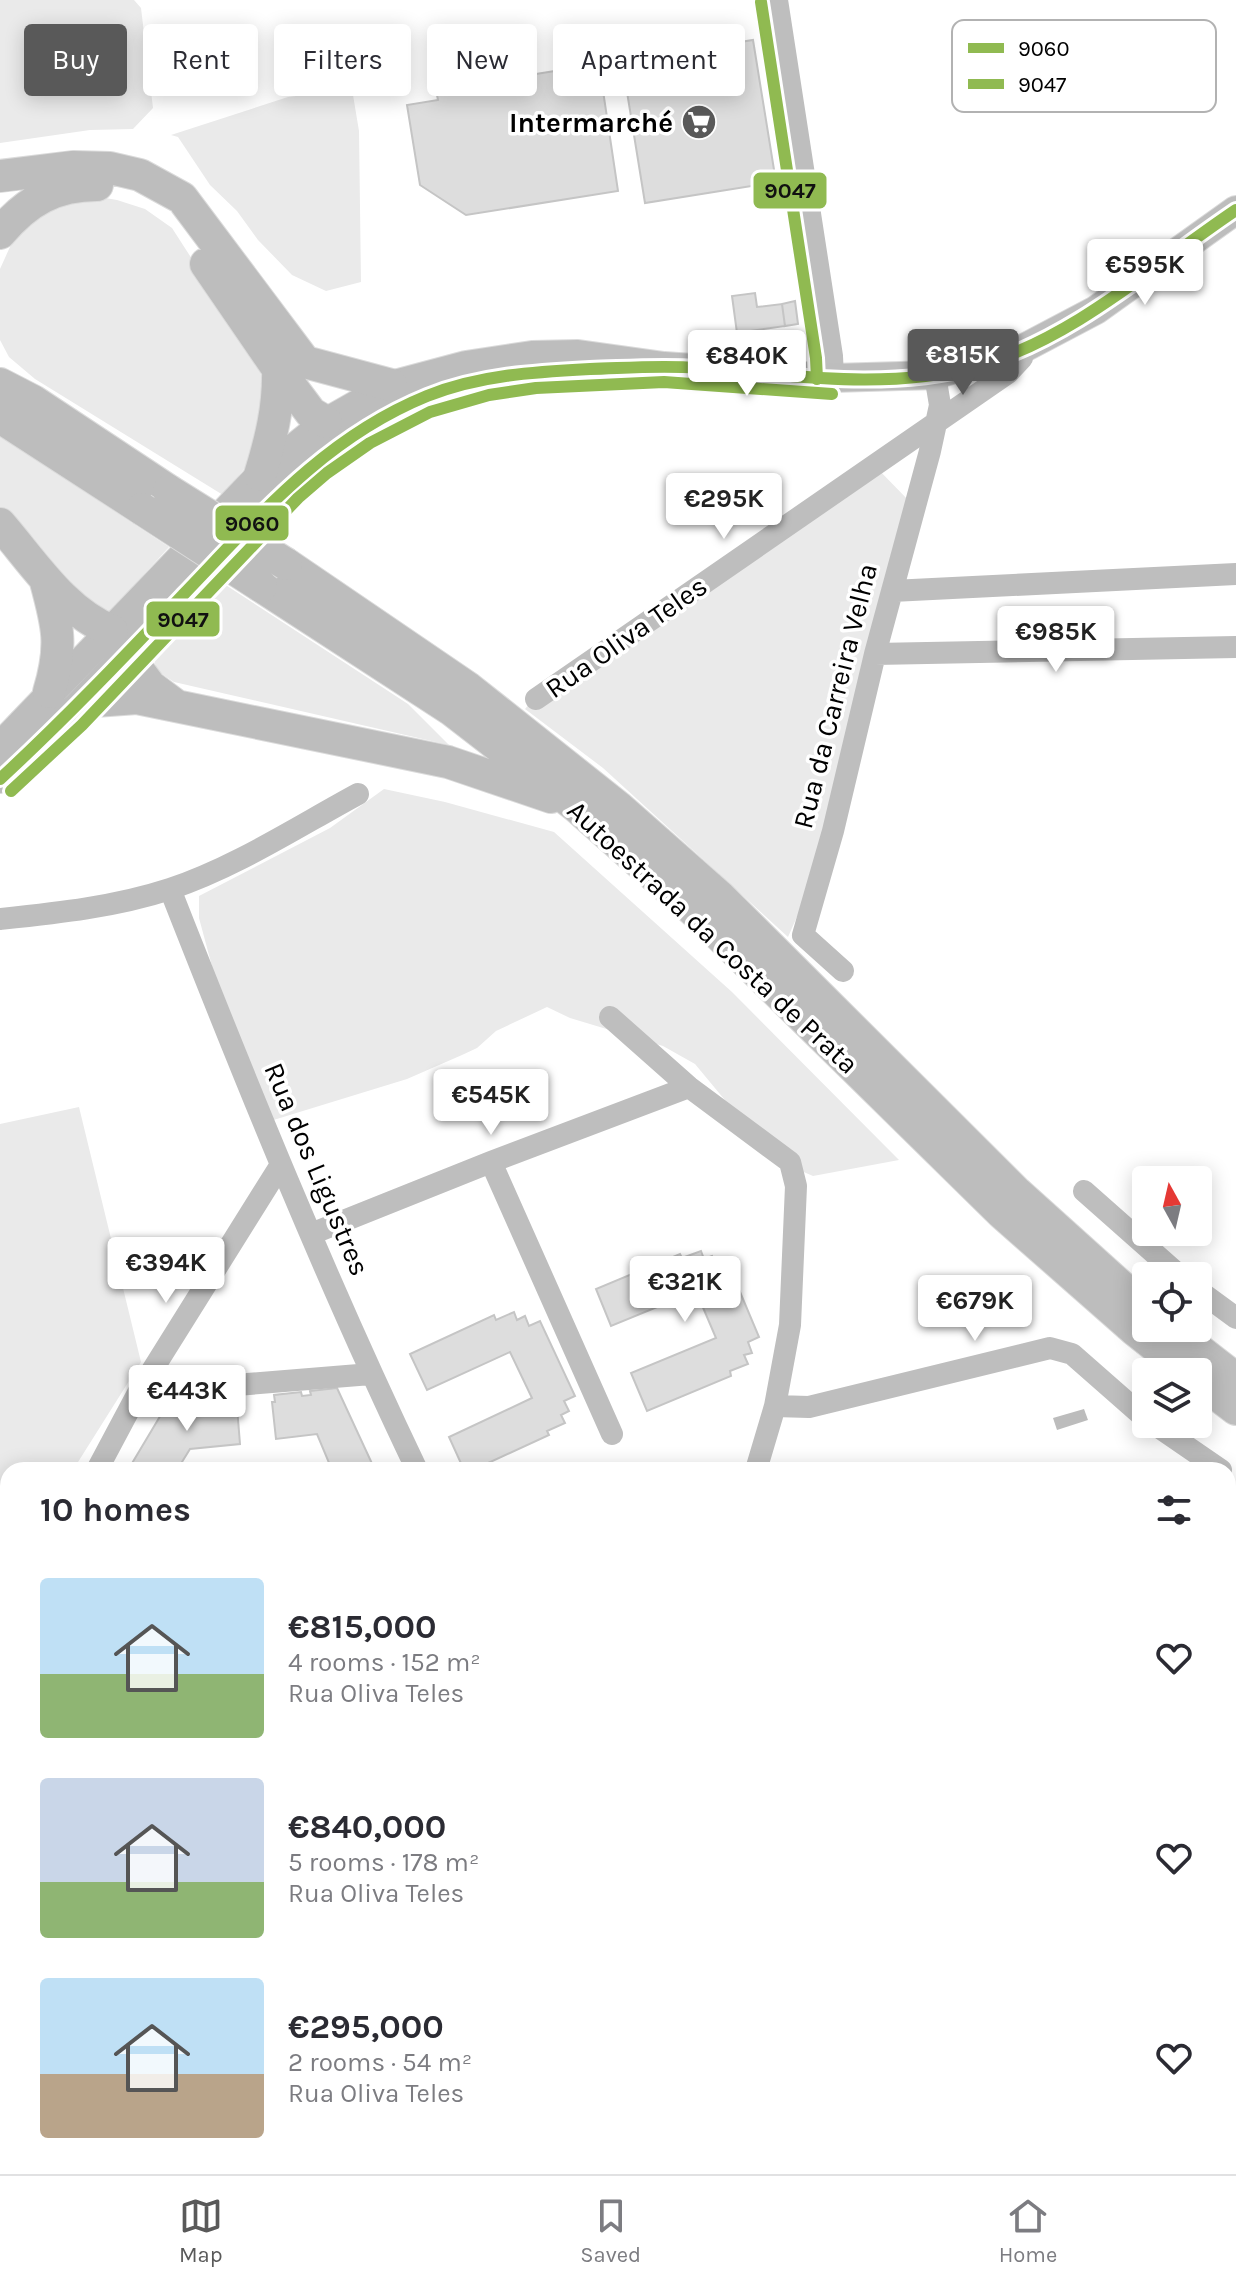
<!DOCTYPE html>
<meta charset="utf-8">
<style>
body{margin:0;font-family:Karla,sans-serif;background:#f2f2f3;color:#2b2b33;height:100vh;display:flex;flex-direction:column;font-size:30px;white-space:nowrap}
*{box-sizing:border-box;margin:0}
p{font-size:26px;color:#7c7c81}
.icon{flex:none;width:44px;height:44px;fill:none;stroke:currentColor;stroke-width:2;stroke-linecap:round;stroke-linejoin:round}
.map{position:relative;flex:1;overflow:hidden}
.side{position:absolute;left:0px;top:1462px;width:1236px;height:712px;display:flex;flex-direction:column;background:#fff;border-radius:24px 24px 0 0;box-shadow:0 4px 20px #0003}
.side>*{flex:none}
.guide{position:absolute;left:24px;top:24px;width:800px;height:72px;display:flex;gap:16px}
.needle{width:52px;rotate:352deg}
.fabs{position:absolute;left:1132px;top:1166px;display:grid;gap:16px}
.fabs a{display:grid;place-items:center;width:80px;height:80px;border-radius:8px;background:#fff;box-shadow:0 4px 20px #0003;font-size:40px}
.price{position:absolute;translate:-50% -68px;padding:0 18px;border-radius:8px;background:#fff;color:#222;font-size:26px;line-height:52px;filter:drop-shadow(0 2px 4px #0008)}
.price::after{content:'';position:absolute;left:50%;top:48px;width:24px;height:18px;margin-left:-12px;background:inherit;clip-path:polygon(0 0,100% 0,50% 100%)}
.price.current{background:#595959;color:#fff}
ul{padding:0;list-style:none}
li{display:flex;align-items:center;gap:24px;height:200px;padding:0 40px}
li span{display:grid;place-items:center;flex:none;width:224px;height:160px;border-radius:8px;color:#555}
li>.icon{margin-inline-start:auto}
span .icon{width:96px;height:96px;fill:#fffc;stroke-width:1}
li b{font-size:34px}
h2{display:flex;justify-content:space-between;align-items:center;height:96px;padding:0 40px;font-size:34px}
.tag{padding:0 28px;border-radius:8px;background:#fff;box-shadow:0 4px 20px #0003;font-size:28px;line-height:72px}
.tag.current{background:#595959;color:#fff}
.dock{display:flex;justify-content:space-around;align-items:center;height:112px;border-top:2px solid #e1e1e2;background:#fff;font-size:22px;color:#7c7c81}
.dock a{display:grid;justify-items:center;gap:4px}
.dock .current{color:#595959}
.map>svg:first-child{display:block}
</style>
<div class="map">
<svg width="1236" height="2174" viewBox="0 0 1236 2174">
<rect width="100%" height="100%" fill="#fff"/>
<!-- green -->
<path fill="#eaeaea" d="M0 0H134L141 8 153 108 133 129 90 130 0 143Z
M352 89 359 131 361 282 326 291 292 275 258 240 237 211 210 185 178 137 171 135 288 97Z
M88 195 117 200 145 209 172 228 259 363 267 412 245 468 223 495 35 379 9 357 0 340V269L14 238 36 217Z
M0 436 169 547 106 616 85 606 0 512Z
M873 464 914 506 838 824 788 937 603 768 525 709 553 676Z
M215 578 408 704 449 745 174 682C165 676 155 671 154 659 151 637 200 594 215 578Z
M384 789 445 802 554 832 732 992 899 1160 813 1176 792 1167 734 1111 695 1064 663 1046 570 1018 547 1007 496 1031 477 1048 462 1055 407 1079 267 1122 223 1007 199 918V896L330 828Z
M79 1107 141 1362 73 1470H8V1573L0 1586V1124Z"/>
<!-- water -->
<path fill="#bcbcbc" d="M1084 1409 1088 1420 1057 1430 1053 1418Z"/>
<!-- building -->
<path fill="#ddd" stroke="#c5c5c5" stroke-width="2" d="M753 40 776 182 645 203 622 61Z
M580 67 582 76 602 84 618 191 466 215 420 185 407 105 438 100 436 90Z
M755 293 757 307 782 304 785 326 737 333 732 296Z
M795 301 798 324 785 326 782 304Z
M701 1251 704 1259 712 1256 716 1266 727 1261 759 1337 748 1342 752 1353 744 1355 748 1364 730 1371 731 1376 647 1411 631 1373 716 1338 696 1291 611 1326 596 1289 680 1254 682 1258Z
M514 1312 517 1320 525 1316 529 1326 540 1321 575 1396 564 1401 569 1411 561 1415 565 1423 547 1431 549 1435 473 1470H464L449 1437 532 1398 510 1352 427 1390 410 1354 494 1315 496 1320Z
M337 1388 375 1470H332L317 1434 276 1439 272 1402H275L274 1395 301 1392 302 1396 311 1395 310 1391Z
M230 1399 231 1407H237L240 1444 190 1449 177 1470H128L168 1403 201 1400 202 1405 211 1404 210 1401Z"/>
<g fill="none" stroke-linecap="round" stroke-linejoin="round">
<!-- major casing -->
<g stroke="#dbdbdb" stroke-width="30">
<path id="major" d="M0 746 260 475 326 422 391 385 466 365 532 355 578 354 664 366 833 378 935 375 1022 349 1096 310 1236 210
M0 779 70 714 287 486C339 441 396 404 462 384
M0 2078 8 2082
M175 2166 190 2174"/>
</g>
<!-- highway casing -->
<g stroke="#dbdbdb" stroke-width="34">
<path id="highway" d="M0 176 73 167 110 168 140 175 182 198 305 362 391 385
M0 233C27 201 55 185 97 185
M206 264 278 369 311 413 326 422
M0 384 33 401 169 491
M0 417 142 509
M260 475C271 439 279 407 278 369
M0 524C33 562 64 612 112 631
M286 564 468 688 618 807 720 897 1017 1193 1146 1309
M46 582C58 626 63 646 49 692
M261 586 452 710 576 806 700 916 1002 1213 1135 1330 1188 1372
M127 655 150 686 174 704
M70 714 95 701 137 698 448 762 551 797
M1170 1328 1236 1379
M1198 1380 1236 1409"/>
</g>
<!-- minor -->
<path stroke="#bebebe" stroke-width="22" d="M777 0 832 356 833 378
M892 591 1236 574
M875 654 1236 647
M536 699 1008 373 1022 358V349
M170 889C247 1085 326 1280 417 1470
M0 919C57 913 115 907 170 889 236 867 297 827 358 794
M843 971 803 935 833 831 875 654 930 451 940 405 935 375
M610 1017 689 1087 790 1162 796 1186 790 1325 775 1406 756 1470
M491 1162 612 1434
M1084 1191 1180 1276
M311 1234 491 1162 689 1087
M1198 1290 1236 1318
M138 1393 371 1374
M775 1406 809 1407 1050 1348 1072 1354 1146 1419
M1154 1424 1221 1470
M97 1470 138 1393 280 1166
M0 1609 8 1603
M864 2166 897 2174
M264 2174 279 2166
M391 2174 393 2166"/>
<!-- major -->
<use href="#major" stroke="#bdbdbd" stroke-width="28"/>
<!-- highway -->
<use href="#highway" stroke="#bdbdbd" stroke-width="32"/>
<!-- highway-bridge casing -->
<g stroke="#dbdbdb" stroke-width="34" stroke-linecap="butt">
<path id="highway-bridge" d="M169 491 286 564
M142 509 261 586"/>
</g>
<!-- highway-bridge -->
<use href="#highway-bridge" stroke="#bdbdbd" stroke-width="32"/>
<!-- bus-1 casing -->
<g stroke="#fff" stroke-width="18">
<path id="bus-1" d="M0 779C64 720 123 658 183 595 258 517 324 438 427 396 479 375 534 372 590 369 626 368 662 365 698 368 790 375 887 391 978 366 1074 338 1154 265 1236 210"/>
</g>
<!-- bus-2 casing -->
<g stroke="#fff" stroke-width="18">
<path id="bus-2" d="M761 2 816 358 817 379
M11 791 82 725 298 498 327 473 370 443 430 412 489 395 536 388 664 382 832 394"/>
</g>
<!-- bus-1 -->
<use href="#bus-1" stroke="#90ba51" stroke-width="12"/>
<!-- bus-2 -->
<use href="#bus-2" stroke="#90ba51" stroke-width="12"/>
</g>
<!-- icons -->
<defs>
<g id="supermarket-disc" transform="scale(1.8)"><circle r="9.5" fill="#595959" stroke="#fff"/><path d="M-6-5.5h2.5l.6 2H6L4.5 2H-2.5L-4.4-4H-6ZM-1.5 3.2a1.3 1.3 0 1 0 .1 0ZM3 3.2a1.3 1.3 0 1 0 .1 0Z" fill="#fff"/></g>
</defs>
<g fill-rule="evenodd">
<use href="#supermarket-disc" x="699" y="122"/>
</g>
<g text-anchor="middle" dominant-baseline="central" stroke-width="7" stroke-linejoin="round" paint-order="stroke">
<!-- poi labels -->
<g font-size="28" font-weight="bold" fill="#000" stroke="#fff" text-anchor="end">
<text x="673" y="122">Intermarché</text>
</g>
<!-- street labels -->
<g font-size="28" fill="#000" stroke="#fff">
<text transform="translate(626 637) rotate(-35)">Rua Oliva Teles</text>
<text transform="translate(835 696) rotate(-76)">Rua da Carreira Velha</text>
<text transform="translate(713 937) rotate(43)">Autoestrada da Costa de Prata</text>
<text transform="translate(317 1169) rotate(67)">Rua dos Ligustres</text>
</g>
</g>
<!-- legend -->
<rect x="952" y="20" width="264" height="92" rx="12" fill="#fff" stroke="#b2b2b2" stroke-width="2"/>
<rect x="968" y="43" width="36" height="10" fill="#90ba51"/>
<rect x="968" y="79" width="36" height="10" fill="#90ba51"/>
<g font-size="22" fill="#000">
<text x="1018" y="56">9060</text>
<text x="1018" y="92">9047</text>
</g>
<g stroke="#fff" stroke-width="3">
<rect x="752" y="171" width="76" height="39" rx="8" fill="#90ba51"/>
<rect x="214" y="504" width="76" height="38" rx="8" fill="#90ba51"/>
<rect x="145" y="600" width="76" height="38" rx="8" fill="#90ba51"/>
</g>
<g font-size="22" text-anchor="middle" font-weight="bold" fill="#111">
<text x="790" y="198">9047</text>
<text x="252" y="531">9060</text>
<text x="183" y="627">9047</text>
</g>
</svg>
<div class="fabs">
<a><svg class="needle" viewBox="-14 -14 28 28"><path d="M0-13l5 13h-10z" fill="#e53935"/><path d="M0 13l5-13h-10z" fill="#7c7c81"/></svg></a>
<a><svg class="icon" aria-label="locate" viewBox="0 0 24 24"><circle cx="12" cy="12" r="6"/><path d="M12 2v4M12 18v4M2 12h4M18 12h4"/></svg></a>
<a><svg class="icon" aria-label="layers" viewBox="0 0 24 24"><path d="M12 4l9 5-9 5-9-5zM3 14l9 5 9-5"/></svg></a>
</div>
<b class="price" style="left:1145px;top:307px">€595K</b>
<b class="price current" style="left:963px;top:397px">€815K</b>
<b class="price" style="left:747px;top:398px">€840K</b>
<b class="price" style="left:724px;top:541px">€295K</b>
<b class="price" style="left:1056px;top:674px">€985K</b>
<b class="price" style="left:491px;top:1137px">€545K</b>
<b class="price" style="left:166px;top:1305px">€394K</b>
<b class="price" style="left:685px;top:1324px">€321K</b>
<b class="price" style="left:975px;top:1343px">€679K</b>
<b class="price" style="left:187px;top:1433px">€443K</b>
<div class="guide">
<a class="tag current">Buy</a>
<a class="tag">Rent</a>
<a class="tag">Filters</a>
<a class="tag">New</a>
<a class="tag">Apartment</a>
</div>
<section class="side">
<h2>10 homes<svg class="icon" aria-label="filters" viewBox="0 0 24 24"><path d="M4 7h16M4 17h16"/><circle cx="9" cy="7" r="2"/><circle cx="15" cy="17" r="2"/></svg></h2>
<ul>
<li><span style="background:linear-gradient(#bfe0f5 60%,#8fb573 0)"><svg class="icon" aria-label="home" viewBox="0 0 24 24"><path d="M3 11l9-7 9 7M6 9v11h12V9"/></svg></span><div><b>€815,000</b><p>4 rooms · 152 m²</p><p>Rua Oliva Teles</p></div><svg class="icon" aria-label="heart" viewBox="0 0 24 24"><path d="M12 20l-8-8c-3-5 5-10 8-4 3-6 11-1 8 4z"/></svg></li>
<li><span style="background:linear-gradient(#c9d6e8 65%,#8fb573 0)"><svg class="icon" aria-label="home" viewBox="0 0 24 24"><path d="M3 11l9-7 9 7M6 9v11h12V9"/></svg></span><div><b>€840,000</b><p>5 rooms · 178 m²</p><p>Rua Oliva Teles</p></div><svg class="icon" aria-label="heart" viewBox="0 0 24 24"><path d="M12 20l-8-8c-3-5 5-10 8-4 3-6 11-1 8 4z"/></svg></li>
<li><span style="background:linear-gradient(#bfe0f5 60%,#b9a48a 0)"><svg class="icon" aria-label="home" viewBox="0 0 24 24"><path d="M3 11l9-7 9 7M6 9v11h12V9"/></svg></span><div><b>€295,000</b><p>2 rooms · 54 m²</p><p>Rua Oliva Teles</p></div><svg class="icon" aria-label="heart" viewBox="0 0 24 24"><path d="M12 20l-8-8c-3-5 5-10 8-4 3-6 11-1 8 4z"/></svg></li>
</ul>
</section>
</div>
<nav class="dock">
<a class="current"><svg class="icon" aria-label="map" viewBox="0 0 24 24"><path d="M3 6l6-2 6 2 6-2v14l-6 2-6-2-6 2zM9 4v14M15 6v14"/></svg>Map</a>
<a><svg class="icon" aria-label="saved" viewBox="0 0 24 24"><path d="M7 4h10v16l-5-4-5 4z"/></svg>Saved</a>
<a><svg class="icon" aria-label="home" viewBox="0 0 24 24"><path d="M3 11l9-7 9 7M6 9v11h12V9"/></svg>Home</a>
</nav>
